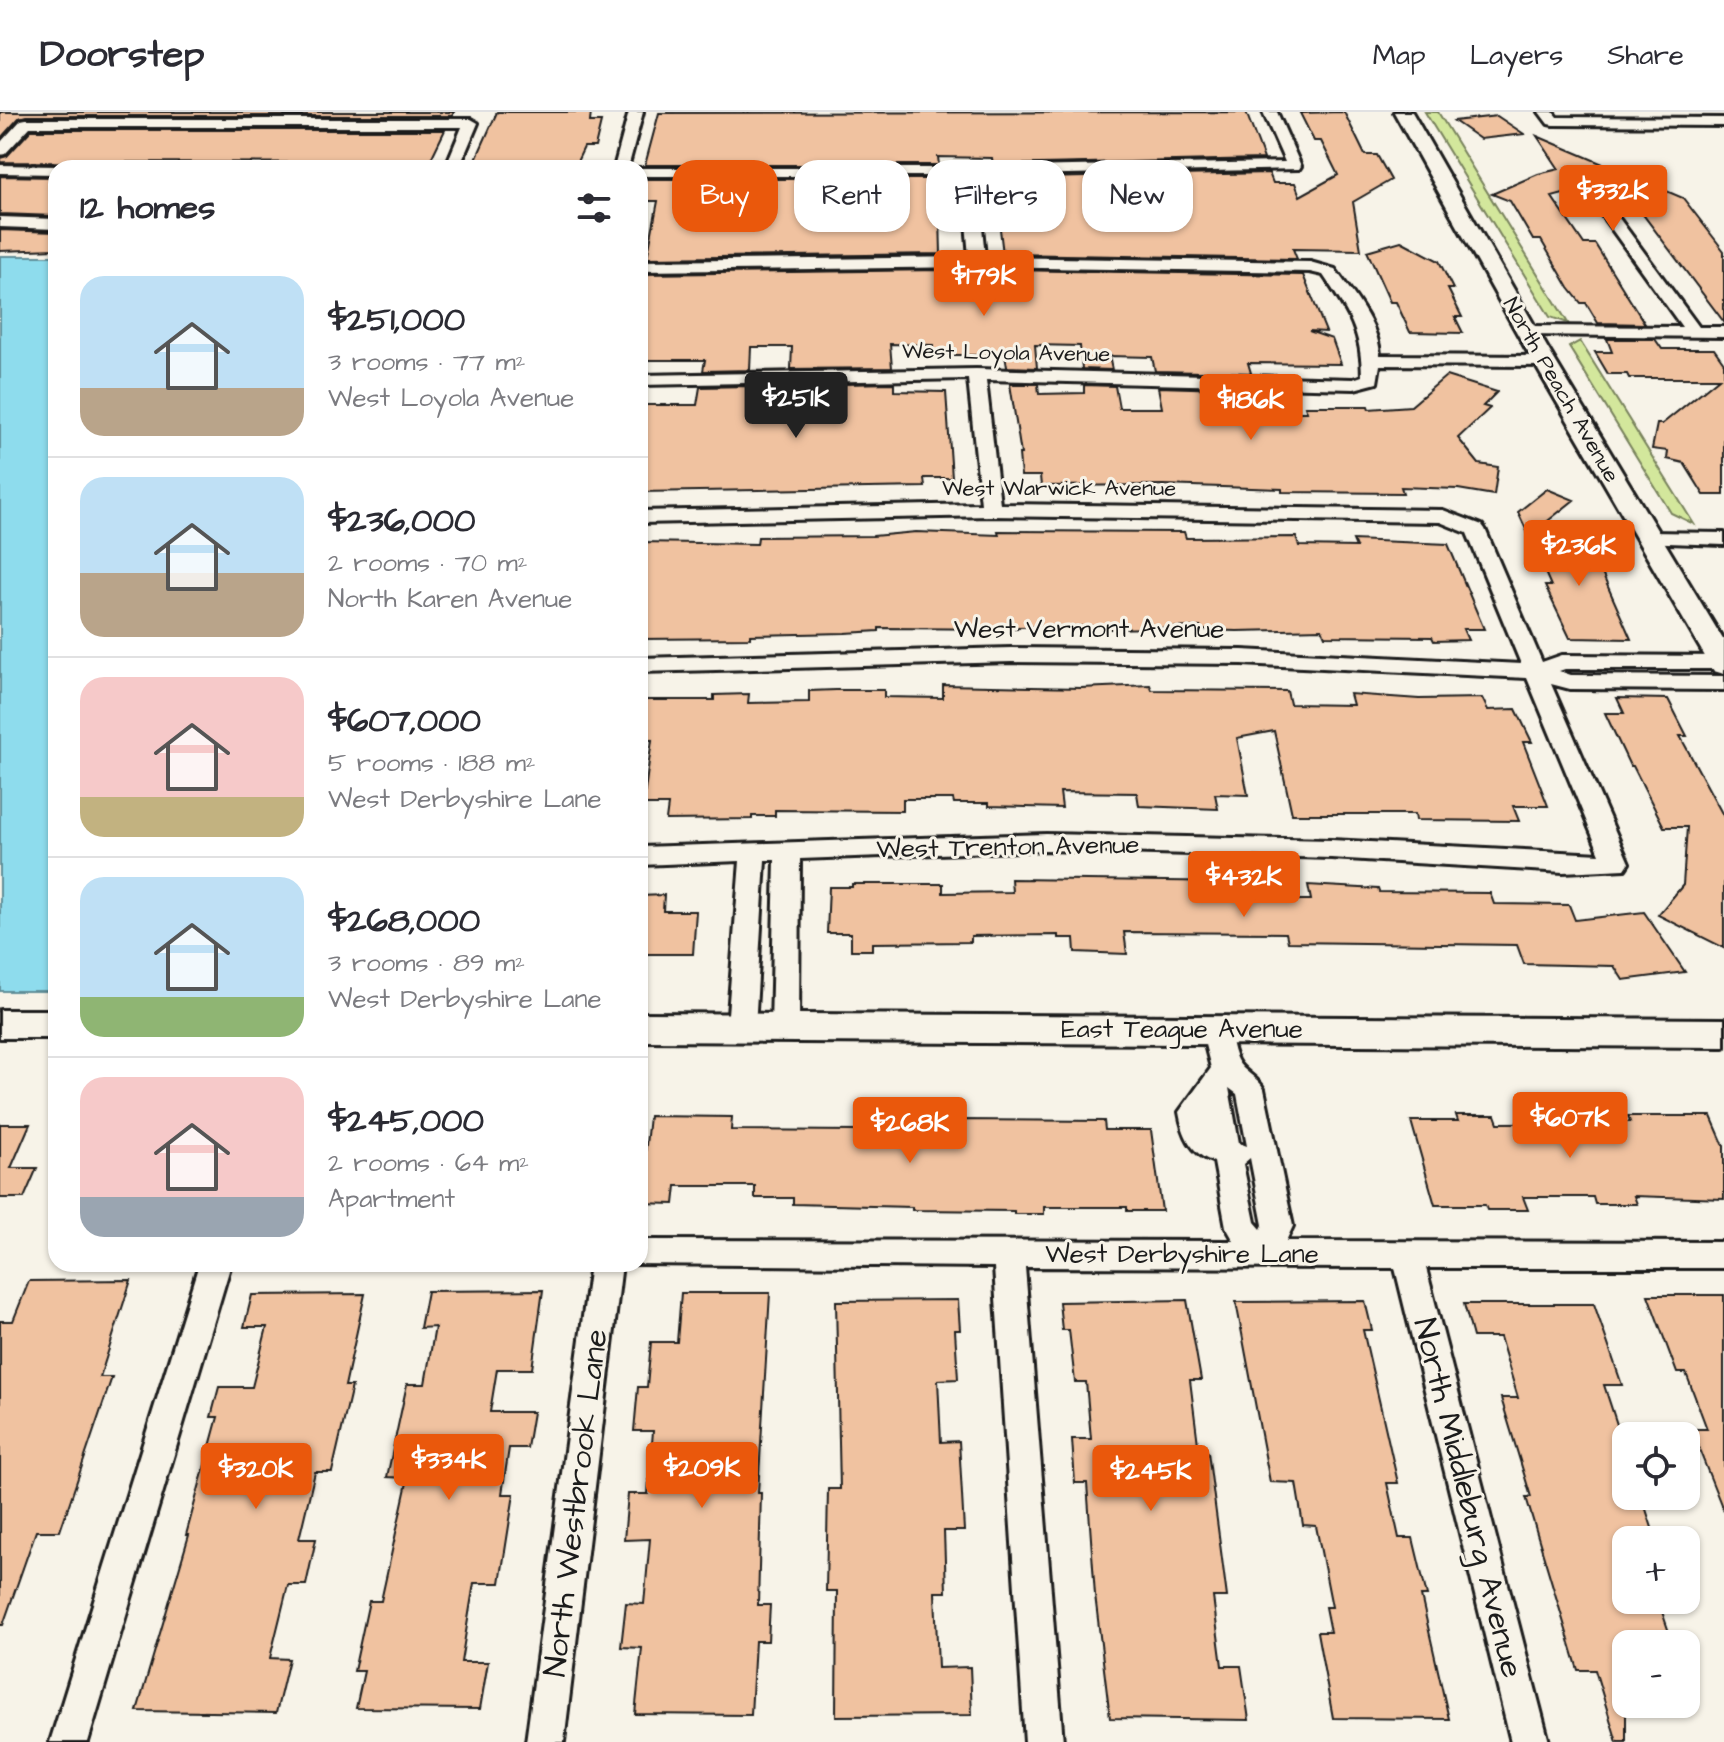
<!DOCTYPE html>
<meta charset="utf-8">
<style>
body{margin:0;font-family:"Architects Daughter",sans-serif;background:#f2f2f3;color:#2b2b33;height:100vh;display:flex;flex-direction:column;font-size:30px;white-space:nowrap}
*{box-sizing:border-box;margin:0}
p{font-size:26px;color:#7c7c81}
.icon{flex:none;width:44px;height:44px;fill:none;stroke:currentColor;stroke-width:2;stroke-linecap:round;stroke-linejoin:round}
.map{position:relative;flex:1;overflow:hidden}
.sheet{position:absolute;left:48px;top:48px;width:600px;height:1112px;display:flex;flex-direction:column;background:#fff;border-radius:24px;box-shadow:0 2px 6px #0004}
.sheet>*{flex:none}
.guide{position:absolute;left:672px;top:48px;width:760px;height:72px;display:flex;gap:16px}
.fabs{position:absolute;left:1612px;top:1310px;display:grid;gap:16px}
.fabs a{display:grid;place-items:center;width:88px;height:88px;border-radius:16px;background:#fff;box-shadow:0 2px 6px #0004;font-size:40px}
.price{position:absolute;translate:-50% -68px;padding:0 18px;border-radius:8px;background:#ea580c;color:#fff;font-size:26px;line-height:52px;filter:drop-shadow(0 2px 4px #0008)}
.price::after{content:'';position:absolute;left:50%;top:48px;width:24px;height:18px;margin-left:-12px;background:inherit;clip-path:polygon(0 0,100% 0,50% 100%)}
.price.current{background:#222;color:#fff}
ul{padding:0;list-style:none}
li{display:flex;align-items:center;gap:24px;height:200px;padding:0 32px}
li+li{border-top:2px solid #e1e1e2}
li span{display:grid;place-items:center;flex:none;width:224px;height:160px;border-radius:24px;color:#555}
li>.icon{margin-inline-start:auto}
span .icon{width:96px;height:96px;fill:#fffc;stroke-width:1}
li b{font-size:34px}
h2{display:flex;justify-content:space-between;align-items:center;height:96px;padding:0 32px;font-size:34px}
.tag{padding:0 28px;border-radius:24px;background:#fff;box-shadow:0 2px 6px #0004;font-size:28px;line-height:72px}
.tag.current{background:#ea580c;color:#fff}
header{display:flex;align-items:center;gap:48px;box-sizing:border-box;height:112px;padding:0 40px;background:#fff;border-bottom:2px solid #e1e1e2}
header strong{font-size:38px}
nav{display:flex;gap:44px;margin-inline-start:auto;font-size:28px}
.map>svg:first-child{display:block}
</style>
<header>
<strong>Doorstep</strong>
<nav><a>Map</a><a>Layers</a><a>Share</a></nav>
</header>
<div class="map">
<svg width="1724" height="1630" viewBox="0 0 1724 1630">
<rect width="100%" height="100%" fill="#f7f3e8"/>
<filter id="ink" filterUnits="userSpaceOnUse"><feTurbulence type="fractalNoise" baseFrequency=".0125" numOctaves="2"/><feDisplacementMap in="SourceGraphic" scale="16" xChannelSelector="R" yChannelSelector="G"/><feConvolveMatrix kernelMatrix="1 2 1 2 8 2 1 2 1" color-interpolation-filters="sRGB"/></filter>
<g filter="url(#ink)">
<!-- green -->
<path fill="#d3e79c" stroke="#78825c" stroke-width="2" d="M1425 0H1438L1568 211 1550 205Z
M1580 229 1694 412 1671 401 1569 235Z"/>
<!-- water -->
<path fill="#8edced" stroke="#608f99" stroke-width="2" d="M0 144H56V879H0Z"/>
<!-- building -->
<path fill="#f0c2a0" stroke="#1c1c1c" stroke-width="2" d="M0 0H454L452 4H26L19 6 0 27Z
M497 0H591L590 10H601L595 35H584L574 56H472Z
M1246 0 1264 47 993 53 992 46 938 45 939 53H645L659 1Z
M1344 0 1365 43H1377L1391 68 1353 90 1361 138 1293 137 1297 147 1003 142 994 67 1269 61 1273 71H1295L1300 84 1338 63 1321 29H1314L1300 1Z
M1497 4 1524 22 1480 27 1454 9Z
M31 18H445L429 51 0 50V46L7 44Z
M1537 24 1683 86 1724 139V210L1629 84 1589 75 1552 85 1584 132H1595L1645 212 1598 211 1586 191H1581L1569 176 1541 128H1533L1510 89 1492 82 1538 62 1559 57Z
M0 64 56 65V104L0 102Z
M642 67H939L941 142 647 146 658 89H640Z
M0 118 56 120V137L0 139Z
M1401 129 1439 149 1453 177H1448L1462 205H1455L1463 221 1410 220 1396 190H1390L1367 139Z
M942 158V165H1005L1004 158 1303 163 1326 220 1309 219 1332 227 1341 252 1248 251 1251 261 1155 259 1152 245 1109 244 1112 258 1082 257 1080 234 1035 233 1037 256 1007 255 1005 243H933V233L890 232 892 256 791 257 792 235H751L750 258 703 259 705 248H640V169L644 162Z
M1607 227H1655L1662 237H1714L1724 251V383H1704L1684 351 1667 347 1668 339 1652 337 1657 312H1662L1719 266H1629L1627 262H1608L1595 240H1612Z
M1446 264 1497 280 1483 294 1490 296 1458 326 1479 352 1498 355 1494 383 1458 377 1401 375 1403 381 1282 380V377L1163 373 1041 374 1040 364H1021L1019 342H1021L1010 272H1038L1039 282 1084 281V273L1115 274 1119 296H1162L1158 275 1257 278 1264 300H1307L1305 294H1368L1369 297 1411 294Z
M894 271V279L946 280 952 366H924L925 375 640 380V306L643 293H697L700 275 750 274 749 285H791V273Z
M1547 377 1574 388 1529 424 1518 400Z
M998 419 1184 420 1186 426 1296 425 1299 434 1356 435 1353 428 1448 432 1484 517H1463L1468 528 1434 529 1432 525 1325 524 1322 517 1237 519 1201 518V515L1110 517V514L1017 515V517L879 516V519L845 521 750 523V526L640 527V430L757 432 758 425 873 424 916 420 999 423Z
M1529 424 1586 425 1631 527 1570 526 1545 474H1551Z
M943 573 1081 576 1150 573 1152 578 1287 579 1290 592 1353 593 1350 582 1419 587 1482 586 1488 598 1516 597 1532 630H1523L1548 694H1513L1519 709 1416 708 1415 702H1292L1274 619 1237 626 1248 683 1215 682 1218 697 1139 694 1137 681 1060 680 1062 696 989 694V691H954L953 687H903V699L775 698V704H752V707L666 708 668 693H643L652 628 640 627 644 588H714V583L749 582 748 591 809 590V579L836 578H884V585L943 586Z
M1617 586 1668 587 1687 624H1680L1724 705V836L1658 803 1683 773 1687 715H1664L1633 654H1630L1605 601H1624Z
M1011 767 1240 770 1241 773 1266 774 1269 788H1311L1308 773 1378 777 1379 780 1490 781 1494 792 1569 793 1575 808 1644 800 1685 860 1623 868 1614 854 1524 852 1517 833 1288 830 1286 821 1124 820 1127 842 1075 840 1074 826H1058V823L971 824V830L872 831V838H851V821H827L829 775H852V772H943V781L1012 780Z
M664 783 663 799H696L693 842H640V784Z
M1456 1003H1495L1498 1011 1630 1010 1628 1004H1711L1724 1034V1087L1634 1084 1637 1092H1595L1593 1085H1523L1528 1098H1487L1485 1093H1435L1411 1009H1458Z
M649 1004 732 1005 731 1018 859 1019V1007H898L899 1017H959V1008L1104 1009 1105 1018H1151L1162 1099H1127V1095H1044V1102H1014V1099L912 1098V1095L793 1092V1086H755V1074H676L674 1092 640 1091Z
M0 1012H30L11 1056H37L24 1086H0Z
M131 1168 100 1265H112L60 1419H36L3 1513H0V1209H13L29 1169Z
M543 1178 532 1257H497L490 1300H533L527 1336H509L502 1382H514L500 1471H474L461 1550H488L480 1597 356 1596 364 1559H354L369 1489H381L408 1366 387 1365 407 1272H425L435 1215 420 1216 427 1179Z
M681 1181H770L758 1381H761L758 1493H770L768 1529H755L751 1603 635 1602 642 1536 621 1535 626 1491 644 1492 650 1427 624 1428 628 1382H648L653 1319H634L638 1275H647L651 1230H677Z
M365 1182 345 1274H352L332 1360H315L299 1427H316L306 1473H288L270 1546 289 1547 276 1601 137 1599 189 1423H186L218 1305H211L219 1275H252L267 1215H244L252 1183Z
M1648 1183H1724V1400L1691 1317H1707L1686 1261H1677Z
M958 1188 960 1218H955L958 1267 938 1268 941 1330 959 1329 964 1419H944L946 1480H935L938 1556 970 1555 972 1603 836 1604 837 1479H826L828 1377H840L836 1189Z
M1187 1188 1201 1268H1190L1199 1340H1208L1227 1485H1213L1222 1554H1241L1249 1608 1110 1606 1095 1483 1087 1371H1075L1072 1327H1091L1086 1270H1075L1069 1218H1062L1059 1190Z
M1365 1189 1372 1218H1363L1398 1371H1387L1399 1426H1413L1427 1484H1421L1449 1607 1333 1606 1317 1520H1330L1325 1495H1332L1316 1414 1303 1413 1296 1371 1270 1370 1236 1190Z
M1464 1192H1594L1622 1273H1604L1626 1340V1385H1642L1656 1428H1626V1488H1658L1673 1532H1626V1630H1617L1595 1558H1578L1526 1385H1531L1501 1286H1518L1500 1225H1473Z"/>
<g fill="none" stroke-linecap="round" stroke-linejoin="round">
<!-- minor casing -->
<g stroke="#1c1c1c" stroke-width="6">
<path id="minor" d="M629 0H643L628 56H614Z
M1263 0H1277L1301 54 1299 57 977 64 985 145 1310 150 1335 157C1352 181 1379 212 1380 243L1544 244 1553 249 1544 254 1380 253 1377 271 1354 277 986 268 1000 392 1443 398 1482 413 1485 417 1542 550 1562 543 1724 544 1722 557H1565L1559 559 1571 563 1724 564V578L1570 577 1551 572 1629 751 1625 757 1563 760 1331 746 1046 738 800 747 799 915 795 922 785 925 775 922 771 915 775 748H765L755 915 751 922 741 925 731 922 727 915 740 749 640 753V735L1046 722 1331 728 1600 742 1527 566 1242 552 1011 550 640 560V546L1011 536 1242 538 1521 552 1467 421 1440 410 991 404 640 411V399L981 392 968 267 640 273V263L976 257 1353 267 1362 264C1362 219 1348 200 1323 163L1310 160 977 155 640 159V149L969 145 962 64H640L638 56H969L1285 50Z
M1539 0H1553L1557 5 1724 6V14L1553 13 1548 12Z
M26 7H471L478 11 459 56H445L462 15H30L5 42 0 43V31L21 8Z
M0 53 56 54 62 56H56V62L0 61Z
M1608 96 1613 98 1699 215H1724V225L1521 223 1518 219 1521 215 1527 214 1682 215 1600 101Z
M0 105 56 107V117L0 115Z
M1647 420 1724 421V433L1640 430 1637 426Z
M1215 907 1225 910C1231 922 1231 936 1237 948 1243 960 1258 965 1264 977L1293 1114 1286 1129 1724 1130V1156H1426L1549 1630H1511L1395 1156 1025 1155 1063 1630H1025L994 1155 634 1152H640V1128L1234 1129 1226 1115 1214 1050C1191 1042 1183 1023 1179 1000L1211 956 1201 917 1205 910ZM1229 976 1237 982 1247 1034 1239 1031ZM1250 1046 1263 1113 1261 1117 1255 1110 1243 1052Z
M199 1152H231L88 1630H50Z
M590 1152H622L564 1630H526Z"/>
</g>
<!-- tertiary casing -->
<g stroke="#1c1c1c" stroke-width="6">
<path id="tertiary" d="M1394 0H1412L1548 237 1724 529V562L1714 559 1710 553 1526 237Z
M0 898H56V926H0Z
M640 901 1724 907V935L640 929Z"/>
</g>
<!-- minor -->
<use href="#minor" fill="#f7f3e8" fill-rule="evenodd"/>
<!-- tertiary -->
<use href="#tertiary" fill="#f7f3e8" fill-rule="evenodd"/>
</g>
</g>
<g text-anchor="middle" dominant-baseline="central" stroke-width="6" stroke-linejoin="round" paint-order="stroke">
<!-- far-street labels -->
<g font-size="22" fill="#1c1c1c" stroke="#f7f3e8">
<text transform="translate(1006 241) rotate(1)">West Loyola Avenue</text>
<text transform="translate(1561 278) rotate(60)">North Peach Avenue</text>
<text x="1059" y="376">West Warwick Avenue</text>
</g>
<!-- street labels -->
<g font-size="26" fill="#1c1c1c" stroke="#f7f3e8">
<text x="1089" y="517">West Vermont Avenue</text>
<text transform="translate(1008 735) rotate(-1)">West Trenton Avenue</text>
<text x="1182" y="917">East Teague Avenue</text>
<text x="1182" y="1142">West Derbyshire Lane</text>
</g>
<!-- near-street labels -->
<g font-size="32" fill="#1c1c1c" stroke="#f7f3e8">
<text transform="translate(1468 1386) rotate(76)">North Middleburg Avenue</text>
<text transform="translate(576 1391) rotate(-83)">North Westbrook Lane</text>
</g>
</g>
</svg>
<div class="fabs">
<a><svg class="icon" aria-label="locate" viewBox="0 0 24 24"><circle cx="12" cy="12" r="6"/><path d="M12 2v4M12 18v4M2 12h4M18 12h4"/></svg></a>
<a>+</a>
<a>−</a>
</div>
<b class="price" style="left:1613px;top:121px">$332K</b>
<b class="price" style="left:984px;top:206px">$179K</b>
<b class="price current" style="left:796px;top:328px">$251K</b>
<b class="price" style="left:1251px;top:330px">$186K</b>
<b class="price" style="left:1579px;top:476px">$236K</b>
<b class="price" style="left:1244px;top:807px">$432K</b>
<b class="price" style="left:1570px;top:1048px">$607K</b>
<b class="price" style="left:910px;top:1053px">$268K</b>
<b class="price" style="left:449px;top:1390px">$334K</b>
<b class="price" style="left:702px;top:1398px">$209K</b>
<b class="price" style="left:256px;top:1399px">$320K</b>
<b class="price" style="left:1151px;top:1401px">$245K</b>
<div class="guide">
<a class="tag current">Buy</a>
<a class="tag">Rent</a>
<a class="tag">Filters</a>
<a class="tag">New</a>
</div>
<section class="sheet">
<h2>12 homes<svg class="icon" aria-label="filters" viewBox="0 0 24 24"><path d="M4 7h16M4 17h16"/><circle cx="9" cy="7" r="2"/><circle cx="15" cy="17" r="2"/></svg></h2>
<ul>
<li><span style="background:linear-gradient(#bfe0f5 70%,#b9a48a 0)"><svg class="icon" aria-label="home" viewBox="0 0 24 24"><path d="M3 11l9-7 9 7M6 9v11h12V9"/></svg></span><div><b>$251,000</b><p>3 rooms · 77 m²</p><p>West Loyola Avenue</p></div></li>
<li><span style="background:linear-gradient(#bfe0f5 60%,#b9a48a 0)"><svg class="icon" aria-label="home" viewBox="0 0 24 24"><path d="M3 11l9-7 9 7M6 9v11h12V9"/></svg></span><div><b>$236,000</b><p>2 rooms · 70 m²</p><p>North Karen Avenue</p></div></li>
<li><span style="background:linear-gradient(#f6c9c9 75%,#c2b280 0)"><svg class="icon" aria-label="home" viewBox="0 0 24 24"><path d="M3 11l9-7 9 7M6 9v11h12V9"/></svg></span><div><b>$607,000</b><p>5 rooms · 188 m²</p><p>West Derbyshire Lane</p></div></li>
<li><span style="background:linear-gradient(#bfe0f5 75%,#8fb573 0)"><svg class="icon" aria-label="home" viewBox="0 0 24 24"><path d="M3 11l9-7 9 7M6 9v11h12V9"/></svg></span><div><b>$268,000</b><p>3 rooms · 89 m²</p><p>West Derbyshire Lane</p></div></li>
<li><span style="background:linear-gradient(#f6c9c9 75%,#9aa5b1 0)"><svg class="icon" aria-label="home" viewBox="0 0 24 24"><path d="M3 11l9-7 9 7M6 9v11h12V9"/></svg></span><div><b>$245,000</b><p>2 rooms · 64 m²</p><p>Apartment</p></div></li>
</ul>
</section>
</div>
